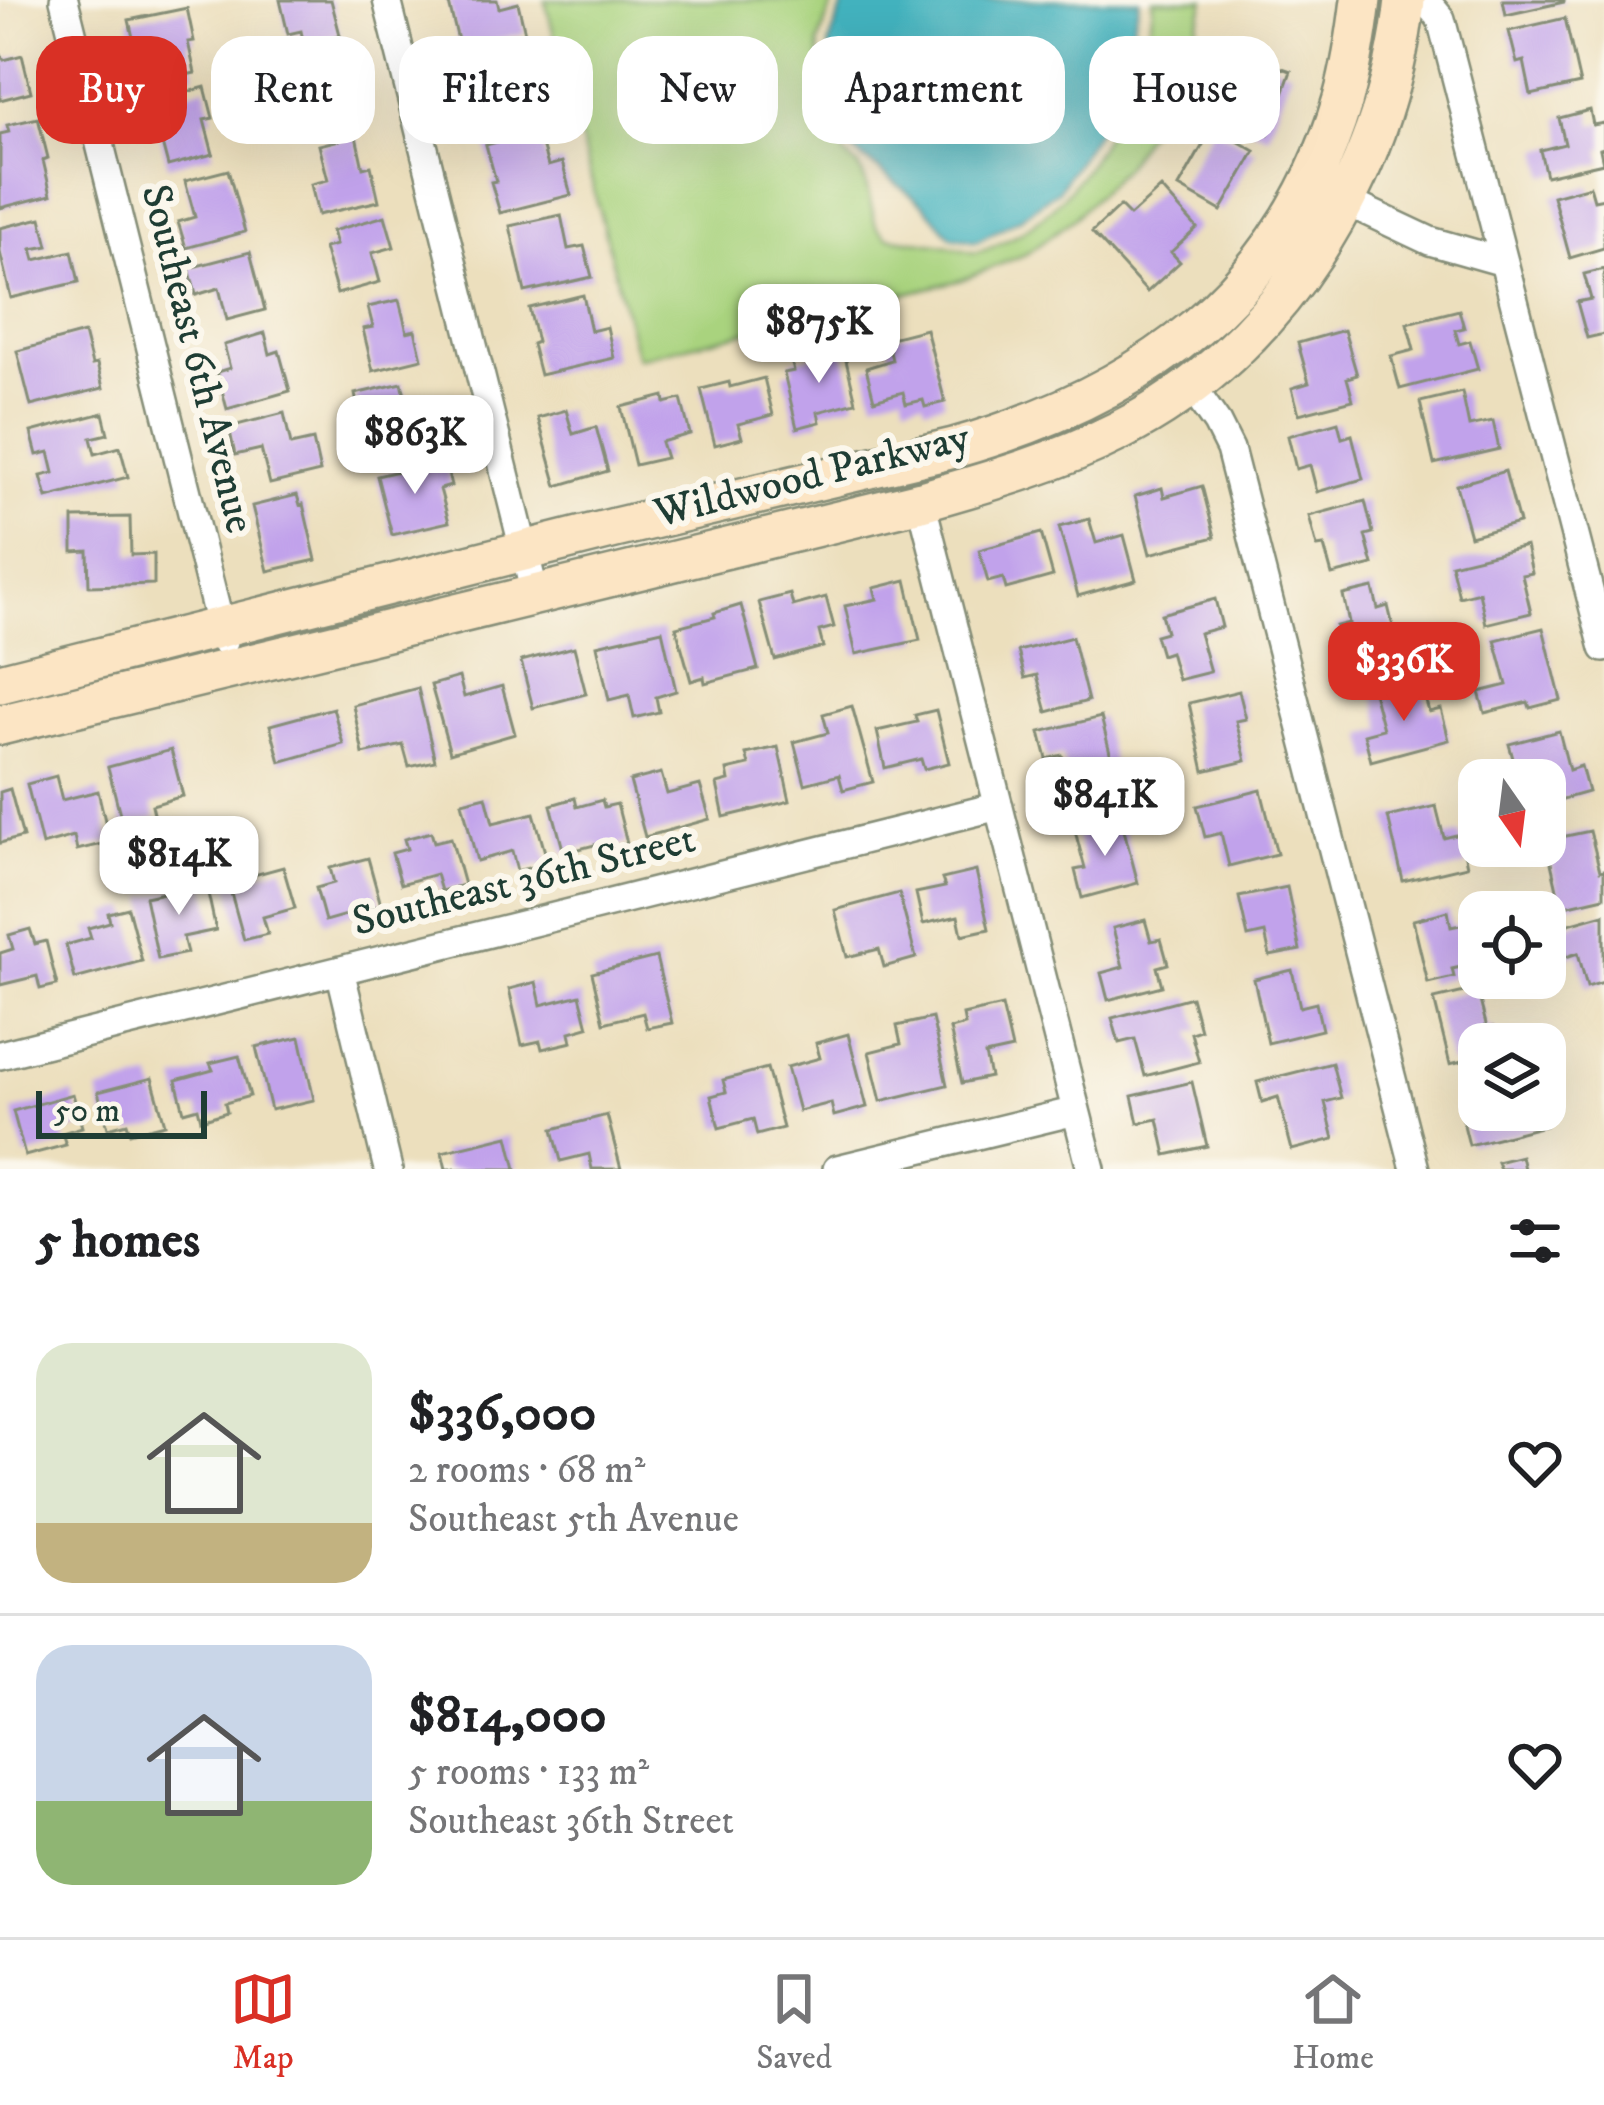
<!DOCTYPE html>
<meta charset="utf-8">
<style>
body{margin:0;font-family:"IM FELL DW Pica",serif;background:#f2f2f2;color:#202124;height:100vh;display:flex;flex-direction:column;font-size:45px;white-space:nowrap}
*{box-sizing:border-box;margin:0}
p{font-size:39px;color:#757577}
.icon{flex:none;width:66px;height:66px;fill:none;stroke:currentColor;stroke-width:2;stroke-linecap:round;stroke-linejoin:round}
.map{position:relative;height:1169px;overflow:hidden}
.panel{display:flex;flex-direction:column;background:#fff;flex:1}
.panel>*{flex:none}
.top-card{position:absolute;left:36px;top:36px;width:1533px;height:108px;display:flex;gap:24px}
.needle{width:78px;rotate:166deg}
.fabs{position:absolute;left:1458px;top:759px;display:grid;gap:24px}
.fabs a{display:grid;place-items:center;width:108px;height:108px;border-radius:24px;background:#fff;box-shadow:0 12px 48px #0002;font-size:60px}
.scale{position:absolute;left:36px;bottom:30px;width:171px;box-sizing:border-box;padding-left:12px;border:6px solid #1f3d34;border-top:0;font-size:33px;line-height:42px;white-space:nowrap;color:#1f3d34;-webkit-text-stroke:9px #fbf7ec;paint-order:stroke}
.price{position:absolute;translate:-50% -102px;padding:0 27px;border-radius:24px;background:#fff;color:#222;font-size:39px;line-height:78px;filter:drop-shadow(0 3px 6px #0008)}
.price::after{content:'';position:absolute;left:50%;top:72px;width:36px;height:27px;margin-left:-18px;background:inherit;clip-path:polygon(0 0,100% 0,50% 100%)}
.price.active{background:#d93025;color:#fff}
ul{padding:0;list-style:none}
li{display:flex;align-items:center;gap:36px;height:300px;padding:0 36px}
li+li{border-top:3px solid #e0e0e0}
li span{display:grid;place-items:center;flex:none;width:336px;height:240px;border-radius:36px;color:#555}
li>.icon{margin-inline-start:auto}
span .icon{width:144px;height:144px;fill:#fffc;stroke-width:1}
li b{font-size:51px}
h2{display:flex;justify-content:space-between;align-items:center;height:144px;padding:0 36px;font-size:51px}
.pill{padding:0 42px;border-radius:36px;background:#fff;box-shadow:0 12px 48px #0002;font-size:42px;line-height:108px}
.pill.active{background:#d93025;color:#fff}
.menu{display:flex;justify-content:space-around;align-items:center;height:168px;border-top:3px solid #e0e0e0;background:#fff;font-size:33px;color:#757577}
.menu a{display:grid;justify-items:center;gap:6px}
.menu .active{color:#d93025}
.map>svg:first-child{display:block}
</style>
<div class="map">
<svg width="1604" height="1169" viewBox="0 0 1604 1169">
<rect width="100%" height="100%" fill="#fbf7ec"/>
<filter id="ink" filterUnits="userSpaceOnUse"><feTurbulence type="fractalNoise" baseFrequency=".00833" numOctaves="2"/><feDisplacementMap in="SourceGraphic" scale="24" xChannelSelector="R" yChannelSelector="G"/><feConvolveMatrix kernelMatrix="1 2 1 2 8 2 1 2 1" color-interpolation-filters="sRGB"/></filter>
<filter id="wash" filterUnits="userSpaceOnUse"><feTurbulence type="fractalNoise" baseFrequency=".004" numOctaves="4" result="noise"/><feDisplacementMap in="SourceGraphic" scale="48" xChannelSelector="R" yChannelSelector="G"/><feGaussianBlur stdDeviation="2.7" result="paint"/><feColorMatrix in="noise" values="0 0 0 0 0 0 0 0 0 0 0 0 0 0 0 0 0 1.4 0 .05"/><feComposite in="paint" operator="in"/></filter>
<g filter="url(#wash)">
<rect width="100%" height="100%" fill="#ecdfbd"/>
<!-- green -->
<path fill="#a9d37e" stroke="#648859" stroke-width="3" d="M545 0H834L818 44 825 112 846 156 859 167 866 184 876 226 887 237 944 245 975 253C1059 228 1106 149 1134 71 1143 48 1153 26 1153 0H1205L1192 46 1158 115 1125 166 1073 219 1026 254 961 280 637 358Z"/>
<!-- water -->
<path fill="#43b2be" stroke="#317879" stroke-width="3" d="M845 0H1140L1117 90 1103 122 1059 189 1021 218 976 242 951 237 923 204 853 150 834 107 829 44Z"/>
<g id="blocks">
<!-- building -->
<path fill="#c1a2eb" d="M280 0H331L340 35 304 44 301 31 288 34Z
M448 0H497L499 8 518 3 525 33 460 48Z
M1503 0H1564V2L1506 15Z
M187 8 194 41 188 42 195 73 152 82 146 53 137 55 129 20Z
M1565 18 1580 84 1531 95 1524 61 1517 63 1509 31Z
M0 51 4 60 22 55 31 92 0 100Z
M1250 57 1291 71 1268 135 1210 114 1222 82 1247 91 1254 73 1245 70Z
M329 58 337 88 351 85 360 119 303 133 287 69Z
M509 62 522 118 478 128 465 71Z
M205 87 213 118 204 120 213 154 168 166 151 102Z
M1590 110 1593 125 1604 123V148L1600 149 1603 163 1546 176 1540 150 1565 144 1559 118Z
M38 118 48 158 43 160 51 195 0 208V134L9 132 7 125Z
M1213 127 1255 151 1221 211 1179 187Z
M538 131 548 166 562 162 571 195 500 213 491 182 496 181 486 145Z
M356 136 363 168 371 166 379 201 318 215 311 184 328 180 319 145Z
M228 170 245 232 186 248 178 222 195 217 185 181Z
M1590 186 1594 200 1604 198V248L1570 258 1553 196Z
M1161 188 1197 228 1171 252 1180 262 1147 292 1092 232 1120 206 1130 216Z
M561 215 568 249 584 246 592 277 525 292 510 226Z
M385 216 394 247 372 253 380 282 337 294 324 248 336 245 332 231Z
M41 218 48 246 32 249 35 260 72 251 79 282 11 298 0 252V228Z
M250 252 265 310 227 320 219 288 196 295 189 268Z
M1604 269V334L1587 338 1577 302 1591 299 1584 274Z
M583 295 591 331 607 327 614 358 540 375 532 344 537 342 529 308Z
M399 300 407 332 415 330 422 359 373 371 363 329 373 327 368 307Z
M1459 310 1464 328 1455 330 1459 344 1470 341 1478 369 1400 389 1391 356 1414 350 1407 323Z
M926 329 945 402 925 407 923 400 906 404 903 392 874 400 866 368 892 360 887 339Z
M1344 330 1357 375 1347 378 1353 400 1299 414 1292 388 1309 383 1298 343Z
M84 333 92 365 97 364 103 388 31 406 17 351Z
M265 333 270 354 279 351 290 391 227 409 217 372 230 368 224 345Z
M843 348 856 402 818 412 820 422 797 428 784 373 794 371 791 361Z
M764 378 773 415 738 424 742 438 715 445 701 389 729 382 730 387Z
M402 383 411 421 436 415 442 444 384 457 378 425 362 429 355 394Z
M1462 392 1469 426 1493 421 1499 449 1434 464 1420 402Z
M664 396 665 403 681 399 690 434 661 442 666 458 635 465 621 407Z
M566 410 573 434 596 427 608 471 557 486 538 418Z
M103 413 108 434 91 438 95 454 120 447 128 477 47 498 41 476 54 473 49 452 37 455 31 432Z
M284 413 291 445 313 440 320 472 270 484 261 449 235 455 229 427Z
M1338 422 1342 438 1352 435 1363 479 1317 492 1310 465 1296 469 1288 436Z
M445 460 451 486 440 489 449 522 392 535 377 476Z
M1505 471 1519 523 1470 536 1456 485Z
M1202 486 1215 537 1150 554 1135 496 1162 488 1164 497Z
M297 495 300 505 303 504 316 560 268 571 252 506Z
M1365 501 1373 533 1365 535 1373 565 1332 575 1324 546 1317 547 1309 516Z
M130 517 131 555 154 554V584L89 586 88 551 73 552V518Z
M1089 519 1096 543 1124 535 1136 580 1078 596 1059 527Z
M1041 533 1053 576 1006 589 1003 578 988 582 979 550Z
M1526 546 1532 573 1522 575 1531 613 1486 624 1479 592 1459 597 1451 564Z
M906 580 920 640 856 654 845 606 877 599 874 588Z
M1373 588 1378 609 1388 606 1397 643 1344 655 1336 626 1349 623 1343 595Z
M790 594 793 606 826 597 834 627 819 631 823 647 775 660 759 602Z
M1215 599 1222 627 1199 633 1210 672 1178 680 1170 652 1161 655 1155 635 1166 632 1161 614Z
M741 605 758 669 705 683 704 677 691 681 676 627 715 617 714 613Z
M1543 628 1561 700 1530 708 1528 702 1485 713 1479 692 1507 685 1495 640Z
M662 630 676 691 656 697 659 712 634 718 629 695 609 700 597 645Z
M1072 637 1088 701 1047 712 1037 675 1025 678 1018 651Z
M574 647 586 694 533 708 521 661Z
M459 677 464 697 502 686 515 734 450 753 431 685Z
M1405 683 1409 698 1424 694 1429 712 1441 709 1449 740 1371 761 1364 734 1383 729 1373 692Z
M418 688 435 761 409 767 403 745 363 754 353 705Z
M1239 691 1246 719 1236 721 1246 761 1204 771 1189 703Z
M852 706 873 782 843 790 839 775 805 784 794 742 828 733 823 714Z
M333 708 343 744 280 762 270 725Z
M936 710 949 763 924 769 921 759 885 768 877 731 917 722 915 715Z
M1101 717 1117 780 1071 791 1062 755 1047 759 1040 732Z
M1559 731 1569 770 1581 766 1588 792 1545 804V780H1519L1509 744Z
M778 747 790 801 724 817 717 784 729 781 727 770 749 765 746 754Z
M171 750 183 796 152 805 155 818 123 826 108 767Z
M661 773 667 794 700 785 710 819 645 837 630 781Z
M56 776 62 800 98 791 110 842 77 850 74 836 42 845 27 784Z
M10 789 23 837 0 843V792Z
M1261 790 1277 854 1229 866 1221 833 1205 837 1197 806Z
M486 796 493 823 534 813 548 863 517 871 512 851 477 861 462 802Z
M575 798 577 807 602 800 604 807 617 804 627 843 600 851 598 844 564 853 551 805Z
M1436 806 1444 838 1460 834 1467 866 1403 881 1388 817Z
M1121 819 1138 883 1082 898 1075 870 1085 868 1075 831Z
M1590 831 1600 871 1604 870V897L1561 907 1549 854 1560 852 1557 838Z
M431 832 434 842 451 838 464 885 441 891 436 874 401 884 392 853 407 849 404 839Z
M368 858 381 905 325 921 316 888 334 883 330 868Z
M283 867 295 908 263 917 268 934 244 940 228 882Z
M976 871 989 929 962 935 958 916 923 924 916 893 945 887 942 879Z
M206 884 216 930 183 937 187 953 158 959 145 897Z
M1287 887 1300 950 1270 956 1265 933 1248 937 1239 897Z
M899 893 916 958 884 967 879 949 847 957 835 910Z
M128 908 142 961 75 979 66 945 91 938 88 928 110 922 108 913Z
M1448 911 1451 927 1465 924 1475 964 1452 969 1454 977 1428 983 1413 920Z
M1604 914V982L1587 987 1578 953 1566 957 1558 927Z
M1145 920 1151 941 1161 939 1168 964 1157 967 1162 986 1108 1000 1101 973 1123 967 1113 928Z
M30 929 35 944 46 941 57 985 40 989 37 976 0 985V953L13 949 9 935Z
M656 957 672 1023 647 1028 643 1013 604 1023 592 973Z
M1292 970 1300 1007 1316 1003 1322 1030 1268 1043 1254 979Z
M536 982 541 1005 580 995 588 1027 570 1032 572 1042 542 1049 540 1041 522 1045 509 989Z
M1477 989 1487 1028 1493 1027 1498 1044H1479V1049L1473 1051 1475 1058 1450 1064 1434 999Z
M1191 997 1200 1030 1191 1033 1199 1062 1145 1076 1135 1039 1119 1043 1112 1018Z
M1002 1006 1012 1049 985 1055 990 1077 962 1083 950 1029 965 1025 963 1015Z
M932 1018 947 1085 881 1101 869 1052 901 1044 897 1026Z
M848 1034 867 1107 834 1116 831 1103 799 1111 787 1067 820 1058 816 1043Z
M300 1037 314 1100 271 1110 256 1047Z
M239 1056 250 1096 225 1103 227 1112 201 1120 198 1108 184 1112 176 1080 213 1070 210 1063Z
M1332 1063 1341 1098 1325 1102 1334 1139 1292 1150 1278 1097 1262 1102 1257 1082Z
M767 1068 783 1128 757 1135 753 1119 719 1128 711 1096 726 1092 723 1080Z
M152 1078 165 1124 130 1133 127 1123 108 1128 98 1092Z
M1192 1082 1207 1146 1166 1155 1158 1119 1138 1123 1132 1096Z
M73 1094 82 1127 62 1133 66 1145 25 1156 13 1111Z
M1480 1110H1542L1545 1126 1469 1145 1463 1121 1482 1116Z
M607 1115 621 1169H592L589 1154 561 1161 553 1129Z
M508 1136 516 1169H446L442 1152Z
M1521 1156 1524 1169H1500L1497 1162Z"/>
</g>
</g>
<g filter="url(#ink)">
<use href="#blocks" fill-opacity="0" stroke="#868e78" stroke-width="3"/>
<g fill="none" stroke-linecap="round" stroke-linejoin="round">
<!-- street casing -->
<g stroke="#868e78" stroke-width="32">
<path id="street" d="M64 0 224 641
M387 0 535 594
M1425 0 1441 19 1604 648
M1345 201 1430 241 1504 262
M1191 386 1217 423 1230 449 1415 1169
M921 501 1091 1169
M340 970 388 1169
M0 1055 999 806
M837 1169 1076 1111"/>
</g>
<!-- secondary casing -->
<g stroke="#868e78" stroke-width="44">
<path id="secondary" d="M0 683 615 528 954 448C1141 395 1286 294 1343 99 1352 66 1357 33 1361 0
M0 725 921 501C988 482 1056 463 1119 431 1279 351 1387 176 1405 0"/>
</g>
<!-- street -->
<use href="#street" stroke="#fff" stroke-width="27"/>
<!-- secondary -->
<use href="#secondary" stroke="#fce5c4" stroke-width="39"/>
</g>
</g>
<g text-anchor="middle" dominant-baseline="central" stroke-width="12" stroke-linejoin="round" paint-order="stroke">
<!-- street labels -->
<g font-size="42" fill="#1f3d34" stroke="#fbf7ec">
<text transform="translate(197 359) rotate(76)">Southeast 6th Avenue</text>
<text transform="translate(812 476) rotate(-14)">Wildwood Parkway</text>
<text transform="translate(524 881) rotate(-14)">Southeast 36th Street</text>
</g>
</g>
</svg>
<div class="fabs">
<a><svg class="needle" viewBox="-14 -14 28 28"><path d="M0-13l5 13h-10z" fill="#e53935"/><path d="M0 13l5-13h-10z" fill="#757577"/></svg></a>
<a><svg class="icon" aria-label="locate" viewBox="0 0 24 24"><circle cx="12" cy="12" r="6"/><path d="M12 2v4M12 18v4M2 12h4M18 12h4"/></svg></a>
<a><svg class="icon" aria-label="layers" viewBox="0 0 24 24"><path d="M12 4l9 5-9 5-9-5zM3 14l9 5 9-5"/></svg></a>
</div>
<div class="scale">50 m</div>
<b class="price" style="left:819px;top:386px">$875K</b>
<b class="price" style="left:415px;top:497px">$863K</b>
<b class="price active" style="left:1404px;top:724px">$336K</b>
<b class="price" style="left:1105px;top:859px">$841K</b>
<b class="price" style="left:179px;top:918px">$814K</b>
<div class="top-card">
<a class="pill active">Buy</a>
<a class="pill">Rent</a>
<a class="pill">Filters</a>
<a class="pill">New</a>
<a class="pill">Apartment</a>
<a class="pill">House</a>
</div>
</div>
<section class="panel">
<h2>5 homes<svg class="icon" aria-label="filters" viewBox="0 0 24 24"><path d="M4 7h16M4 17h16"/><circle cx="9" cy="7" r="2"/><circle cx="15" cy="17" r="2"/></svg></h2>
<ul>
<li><span style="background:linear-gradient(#dfe7d0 75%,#c2b280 0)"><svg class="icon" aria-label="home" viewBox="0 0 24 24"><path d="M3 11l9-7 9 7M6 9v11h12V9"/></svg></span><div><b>$336,000</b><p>2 rooms · 68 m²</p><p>Southeast 5th Avenue</p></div><svg class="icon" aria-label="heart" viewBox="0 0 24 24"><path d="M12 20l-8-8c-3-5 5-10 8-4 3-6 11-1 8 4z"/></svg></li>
<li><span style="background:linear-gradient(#c9d6e8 65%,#8fb573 0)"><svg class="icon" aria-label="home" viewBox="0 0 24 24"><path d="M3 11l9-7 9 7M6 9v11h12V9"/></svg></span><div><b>$814,000</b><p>5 rooms · 133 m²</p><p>Southeast 36th Street</p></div><svg class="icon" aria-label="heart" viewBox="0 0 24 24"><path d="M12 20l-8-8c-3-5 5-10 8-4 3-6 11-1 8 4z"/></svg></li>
</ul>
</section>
<nav class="menu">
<a class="active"><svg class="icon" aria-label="map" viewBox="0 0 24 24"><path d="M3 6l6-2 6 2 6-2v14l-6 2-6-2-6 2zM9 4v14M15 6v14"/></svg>Map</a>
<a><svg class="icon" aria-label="saved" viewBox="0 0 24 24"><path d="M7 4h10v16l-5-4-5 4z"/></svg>Saved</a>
<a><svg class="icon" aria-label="home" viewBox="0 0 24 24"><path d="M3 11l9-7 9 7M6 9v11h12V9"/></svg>Home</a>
</nav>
